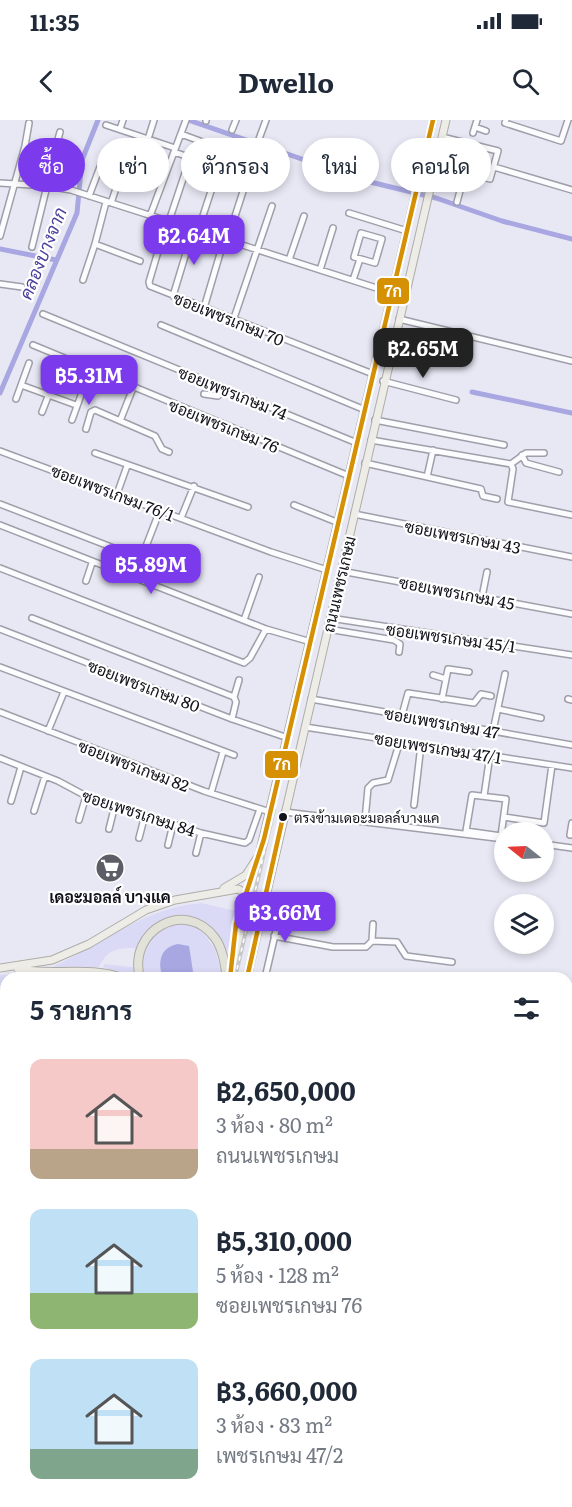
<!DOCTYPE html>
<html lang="th">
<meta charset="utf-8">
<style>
body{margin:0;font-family:Literata,Sarabun,serif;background:#f6f6f7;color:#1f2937;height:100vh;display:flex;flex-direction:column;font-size:22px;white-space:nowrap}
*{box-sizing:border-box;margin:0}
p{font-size:20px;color:#747a83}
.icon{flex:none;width:33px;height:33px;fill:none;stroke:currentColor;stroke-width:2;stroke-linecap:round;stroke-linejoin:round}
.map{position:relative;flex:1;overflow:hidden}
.details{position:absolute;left:0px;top:852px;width:573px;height:536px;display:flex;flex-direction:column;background:#fff;border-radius:18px 18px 0 0;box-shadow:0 3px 9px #0003}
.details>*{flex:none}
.hud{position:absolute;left:18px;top:18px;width:537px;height:54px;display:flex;gap:12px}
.needle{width:39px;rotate:288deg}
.controls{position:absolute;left:494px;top:702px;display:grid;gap:12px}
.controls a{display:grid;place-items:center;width:60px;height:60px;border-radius:50%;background:#fff;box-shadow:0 3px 9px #0003;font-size:30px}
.price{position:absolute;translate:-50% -51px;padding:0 14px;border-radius:12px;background:#7c3aed;color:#fff;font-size:20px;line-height:39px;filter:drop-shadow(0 2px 3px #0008)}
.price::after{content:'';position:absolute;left:50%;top:36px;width:18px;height:14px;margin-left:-9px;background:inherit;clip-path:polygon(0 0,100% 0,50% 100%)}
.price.active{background:#222;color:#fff}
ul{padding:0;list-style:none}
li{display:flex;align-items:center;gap:18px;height:150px;padding:0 30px}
li span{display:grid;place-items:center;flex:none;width:168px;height:120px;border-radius:12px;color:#555}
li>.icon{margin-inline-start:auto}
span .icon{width:72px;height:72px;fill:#fffc;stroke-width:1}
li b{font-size:26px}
h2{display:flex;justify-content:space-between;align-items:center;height:72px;padding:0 30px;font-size:26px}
.chip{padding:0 21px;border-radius:27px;background:#fff;box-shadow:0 3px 9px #0003;font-size:21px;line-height:54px}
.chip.active{background:#7c3aed;color:#fff}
.status{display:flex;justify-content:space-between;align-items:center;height:42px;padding:0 30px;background:#fff;direction:ltr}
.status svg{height:16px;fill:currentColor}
header{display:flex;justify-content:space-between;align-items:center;height:78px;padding:0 30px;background:#fff;font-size:27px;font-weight:700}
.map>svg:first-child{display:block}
</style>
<div class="status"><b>11:35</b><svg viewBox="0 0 49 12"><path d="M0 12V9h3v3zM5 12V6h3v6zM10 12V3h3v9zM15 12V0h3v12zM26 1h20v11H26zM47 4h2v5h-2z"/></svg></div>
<header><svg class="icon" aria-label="back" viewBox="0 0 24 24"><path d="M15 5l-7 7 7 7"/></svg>Dwello<svg class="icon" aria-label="search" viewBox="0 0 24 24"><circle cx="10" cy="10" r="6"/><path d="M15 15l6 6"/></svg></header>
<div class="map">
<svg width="572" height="1387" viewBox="0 0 572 1387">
<rect width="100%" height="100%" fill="#e8e8f5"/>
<!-- green -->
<path fill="#dadaf7" d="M201 783 236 791 226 838 203 804C177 801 161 795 141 816L148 822C160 804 180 801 200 808L215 829 223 858H132L103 847 104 844 133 847 135 828C117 828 107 830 99 847L55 850 54 846C102 824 145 787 201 783Z
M58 854V858H6V867L0 866V855Z"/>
<!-- water -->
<path fill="#a9a7e1" d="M178 824 189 826 194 858H163C157 843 160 827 178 824Z"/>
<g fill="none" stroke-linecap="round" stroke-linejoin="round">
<!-- canal -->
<path stroke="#a9a7e1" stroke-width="5" d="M188 0 366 61 436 78 502 101 572 119
M0 129 56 140
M472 272 572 293
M0 273 77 93 82 40 98 0
M567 1021 572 989
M567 1172 572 1173
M567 1219 572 1221
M567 1269 572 1270
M567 1362 572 1363
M512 1387 513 1382"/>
<!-- minor casing -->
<g stroke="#9e9fa9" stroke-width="8">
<path id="minor" d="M506 0 505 3 561 21 568 0
M206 1V0
M106 5 175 28
M475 7 486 11
M120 9 123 0
M232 10 236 0
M473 13 477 0
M181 14 235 34
M148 19 154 0
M259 19 266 0
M174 32 224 49
M435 44 490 59 498 31 442 17
M494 47 572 70
M144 57 162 64
M0 63 47 66 71 70 392 173
M45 66 60 12
M89 76 103 39
M106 82 95 124 140 141
M457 82 465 52
M111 83 121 54
M349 93 407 111
M150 96 186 0
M167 101 149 162 150 166 373 254
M169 101 185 53
M198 111 214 62
M361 113 382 119 375 143 354 137Z
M0 116 25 26 29 3
M227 121 257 28
M32 127 47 66
M289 140 304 96
M320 150 333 108
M83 160 95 124
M353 160 360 139
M0 164 22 167
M173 176 193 110
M204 188 224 120
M43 194 357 323
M399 199 572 241
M233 201 272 86
M161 205 365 290
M33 225 349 356
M383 261 456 280
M21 265 76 285
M204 274 218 276 224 269
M16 279 29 243
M42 292 63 238
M72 300 85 264
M375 300 504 325
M120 301 133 268
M86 309 91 292 95 290 155 316 162 329 169 332
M371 320 511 344 513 349 508 382 572 395
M0 331 271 432 327 450
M95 333 248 387
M522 335 526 343 559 352
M365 343 481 369 483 376 497 379
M511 344 526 333H544
M427 357 433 330
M117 374 127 346
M0 384 137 437 143 434 160 390
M294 385 339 403
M354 394 572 437
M181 398 194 366
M0 405 266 509 311 522
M0 448 244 543 250 538 266 509
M341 451 572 494
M86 461 92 443
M482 477 487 452
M32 498 234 577 236 582 232 599
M330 498 572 535
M244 500 259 457
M0 509 232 599 288 618
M328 509 394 520 400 524 399 532
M0 547 234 635
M433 555 446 559
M234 577 239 560
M311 579 572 625
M442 579 448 549 469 552
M568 579 572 580
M498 589 541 598
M0 592 204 671 270 692
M402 595 408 573 474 583 481 574 491 576
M305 607 572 648
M48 611 64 572
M493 611 505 554
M0 638 58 661 86 676 201 713 245 723 249 720 260 689
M211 673 223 632
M472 675 506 679 501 716 466 711Z
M484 676 490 635
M11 681 21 647
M414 685 421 625
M34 691 45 656
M285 692 504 719
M504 697 544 703 552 645
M79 700 86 676
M365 700 368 668 373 663 388 660 400 621
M109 709 115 685
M570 715 572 703
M139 718 145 695
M543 724 572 728
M168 725 173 704
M196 733 201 713
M263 784 280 786 281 789 265 858
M281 789 304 794
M274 816 333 827H366L372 821 373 804
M372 821 397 822 406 836 452 842
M0 960 6 963
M0 1006 6 988
M0 1039 6 1040
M0 1094 6 1095
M0 1137 6 1136
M567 1225H572
M0 1247 6 1249
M567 1248 572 1249
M567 1300 572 1301
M0 1312 6 1314
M40 1382 55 1387
M429 1382 457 1387
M74 1387 76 1382
M166 1387 167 1382
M202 1387 204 1382
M264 1387 265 1382
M305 1387 307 1382
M389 1387 391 1382
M424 1387 425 1382"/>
</g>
<!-- major casing -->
<g stroke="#aeada7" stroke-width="9">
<path id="major" d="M224 768 246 755 257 738
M0 848 52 840 89 824 146 790 175 780 238 769 254 778 261 791
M18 849C52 856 90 845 123 858
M230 858 433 0
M247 858 446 0
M0 937 6 941
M567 1011 572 1012
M567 1056 572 1057
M106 1387 108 1382
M120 1387 121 1382"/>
</g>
<!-- highway casing -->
<g stroke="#aeada7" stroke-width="10">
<path id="highway" d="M140 858C127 810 186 778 215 818 223 829 225 845 227 858
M0 873H6
M0 916 6 920
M567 1026 572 1027
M567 1041 572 1042"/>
</g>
<!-- minor -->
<use href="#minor" stroke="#fcfcfe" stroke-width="5"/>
<!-- major -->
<use href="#major" stroke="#edece7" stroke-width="7"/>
<!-- highway -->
<use href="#highway" stroke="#e3e2d9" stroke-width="8"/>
<!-- rail casing -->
<g stroke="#c8c8ca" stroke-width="4">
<path id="rail" d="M235 858 274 690"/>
</g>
<!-- rail -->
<use href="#rail" stroke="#fff" stroke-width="1.5" stroke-dasharray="4.5" stroke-linecap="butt"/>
<!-- bus-1 casing -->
<g stroke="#fff" stroke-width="9">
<path id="bus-1" d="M230 858 236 804 264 719 433 0
M247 858 283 697"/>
</g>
<!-- bus-1 -->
<use href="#bus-1" stroke="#d59004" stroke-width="4.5"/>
</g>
<!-- icons -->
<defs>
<g id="supermarket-disc" transform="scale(1.5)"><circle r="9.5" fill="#5d5d67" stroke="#fff"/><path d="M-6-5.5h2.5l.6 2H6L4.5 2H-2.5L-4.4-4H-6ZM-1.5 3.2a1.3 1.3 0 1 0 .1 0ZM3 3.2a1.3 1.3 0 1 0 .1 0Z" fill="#fff"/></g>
</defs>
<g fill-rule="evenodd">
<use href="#supermarket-disc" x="110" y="748"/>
</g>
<!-- markers -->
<circle fill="#12121a" stroke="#fff" stroke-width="2" cx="283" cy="697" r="5"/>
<g text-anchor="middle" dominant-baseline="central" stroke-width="4.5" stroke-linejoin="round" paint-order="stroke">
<!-- bus labels -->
<g font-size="14" fill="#12121a" stroke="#fff" text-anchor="start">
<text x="294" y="697">ตรงข้ามเดอะมอลล์บางแค</text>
</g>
<!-- street labels -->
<g font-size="16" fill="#12121a" stroke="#fff">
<text transform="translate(229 198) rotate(22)">ซอยเพชรเกษม 70</text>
<text transform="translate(233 272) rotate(22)">ซอยเพชรเกษม 74</text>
<text transform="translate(224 305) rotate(22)">ซอยเพชรเกษม 76</text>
<text transform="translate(113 372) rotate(21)">ซอยเพชรเกษม 76/1</text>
<text transform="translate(463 416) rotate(11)">ซอยเพชรเกษม 43</text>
<text transform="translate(338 464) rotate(-77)">ถนนเพชรเกษม</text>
<text transform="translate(457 472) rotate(11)">ซอยเพชรเกษม 45</text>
<text transform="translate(451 517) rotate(8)">ซอยเพชรเกษม 45/1</text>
<text transform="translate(144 565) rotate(21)">ซอยเพชรเกษม 80</text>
<text transform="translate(442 602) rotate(10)">ซอยเพชรเกษม 47</text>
<text transform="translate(438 627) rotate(9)">ซอยเพชรเกษม 47/1</text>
<text transform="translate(134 645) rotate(21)">ซอยเพชรเกษม 82</text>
<text transform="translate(139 692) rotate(18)">ซอยเพชรเกษม 84</text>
</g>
<!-- poi labels -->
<g font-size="16" font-weight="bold" fill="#12121a" stroke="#fff">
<text x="110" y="776">เดอะมอลล์ บางแค</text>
</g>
<!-- water labels -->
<g font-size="18" font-style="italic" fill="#4c419c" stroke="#fff">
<text transform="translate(42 133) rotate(-68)">คลองบางจาก</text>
</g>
</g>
<g stroke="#fff" stroke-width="2">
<rect x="376" y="157" width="34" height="28" rx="6" fill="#d59004"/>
<rect x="264" y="630" width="35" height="29" rx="6" fill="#d59004"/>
</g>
<g font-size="16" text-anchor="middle" font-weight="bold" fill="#fff">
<text x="393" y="177">7ก</text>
<text x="282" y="650">7ก</text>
</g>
</svg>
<div class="controls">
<a><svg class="needle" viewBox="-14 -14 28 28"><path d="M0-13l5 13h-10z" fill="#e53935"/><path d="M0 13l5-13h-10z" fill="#747a83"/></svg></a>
<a><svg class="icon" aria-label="layers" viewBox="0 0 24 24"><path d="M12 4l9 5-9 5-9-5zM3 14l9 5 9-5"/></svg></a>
</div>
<b class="price" style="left:194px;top:146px">฿2.64M</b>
<b class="price active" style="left:423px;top:259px">฿2.65M</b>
<b class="price" style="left:89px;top:286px">฿5.31M</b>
<b class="price" style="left:151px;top:475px">฿5.89M</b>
<b class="price" style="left:285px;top:823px">฿3.66M</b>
<div class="hud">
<a class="chip active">ซื้อ</a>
<a class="chip">เช่า</a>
<a class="chip">ตัวกรอง</a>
<a class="chip">ใหม่</a>
<a class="chip">คอนโด</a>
</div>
<section class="details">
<h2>5 รายการ<svg class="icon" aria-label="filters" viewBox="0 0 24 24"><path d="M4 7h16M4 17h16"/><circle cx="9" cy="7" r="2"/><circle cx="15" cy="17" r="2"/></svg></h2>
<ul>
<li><span style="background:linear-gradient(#f6c9c9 75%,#b9a48a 0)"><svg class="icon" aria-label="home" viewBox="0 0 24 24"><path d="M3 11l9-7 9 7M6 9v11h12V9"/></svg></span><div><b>฿2,650,000</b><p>3 ห้อง · 80 m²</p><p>ถนนเพชรเกษม</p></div></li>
<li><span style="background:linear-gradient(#bfe0f5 70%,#8fb573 0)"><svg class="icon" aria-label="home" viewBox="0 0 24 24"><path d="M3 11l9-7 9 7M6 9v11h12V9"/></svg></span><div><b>฿5,310,000</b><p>5 ห้อง · 128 m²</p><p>ซอยเพชรเกษม 76</p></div></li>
<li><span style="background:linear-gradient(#bfe0f5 75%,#7fa58c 0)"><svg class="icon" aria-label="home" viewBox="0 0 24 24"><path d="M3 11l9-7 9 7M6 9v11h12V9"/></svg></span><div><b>฿3,660,000</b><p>3 ห้อง · 83 m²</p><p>เพชรเกษม 47/2</p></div></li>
</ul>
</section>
</div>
